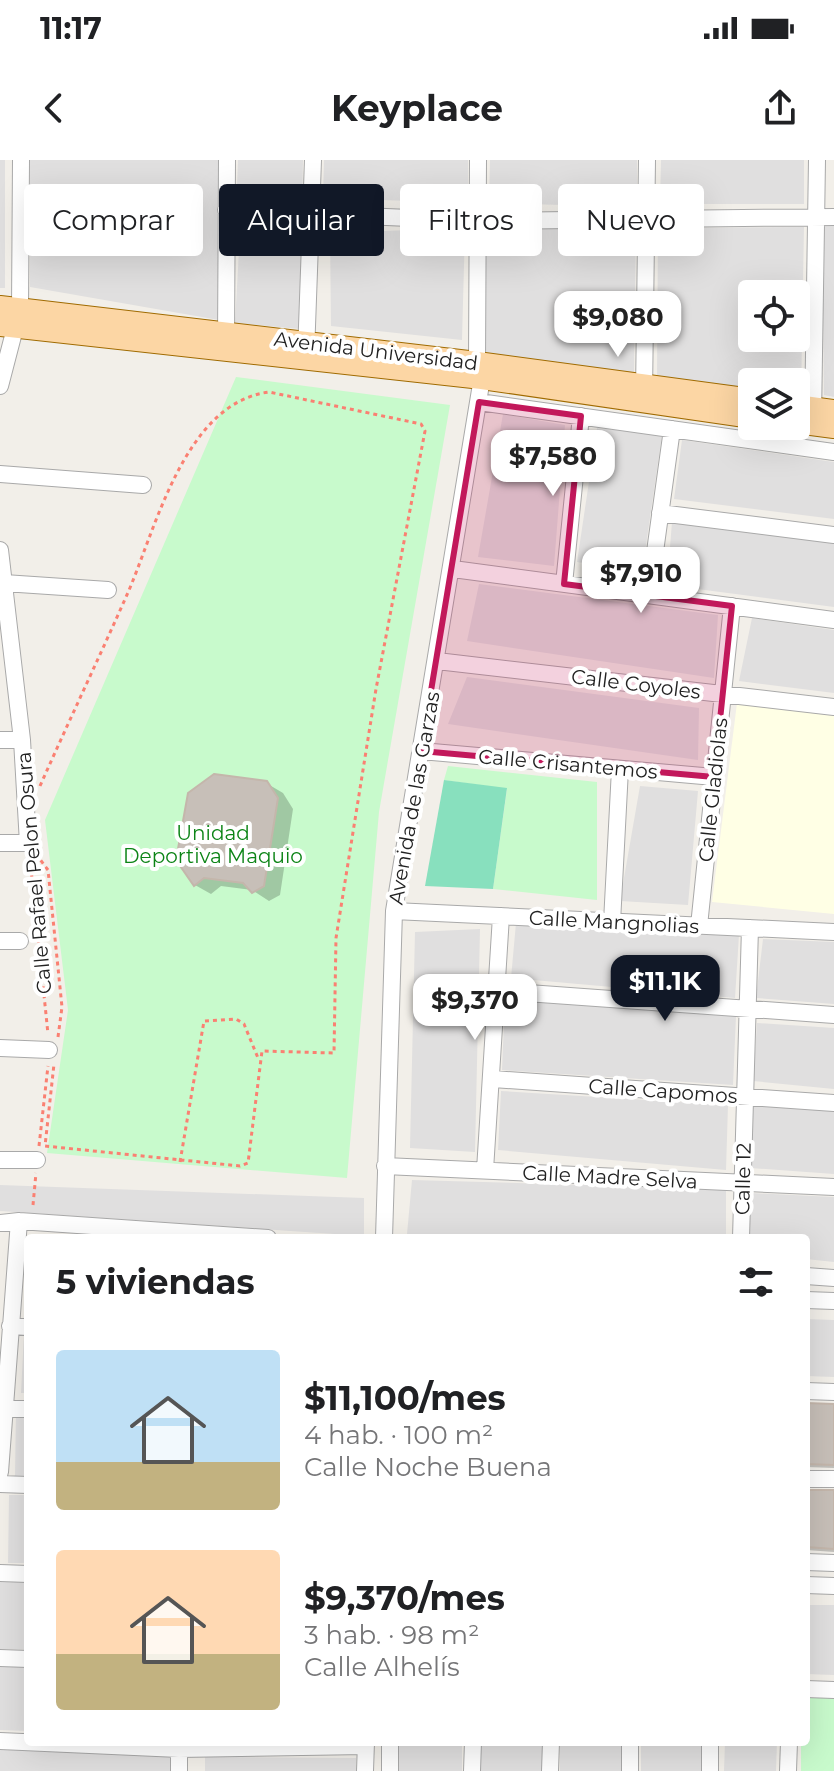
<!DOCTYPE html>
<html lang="es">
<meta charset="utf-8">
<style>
body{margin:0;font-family:Montserrat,sans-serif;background:#f2f2f2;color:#202124;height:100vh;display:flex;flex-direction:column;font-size:30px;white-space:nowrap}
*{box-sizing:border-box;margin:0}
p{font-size:26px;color:#757577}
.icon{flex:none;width:44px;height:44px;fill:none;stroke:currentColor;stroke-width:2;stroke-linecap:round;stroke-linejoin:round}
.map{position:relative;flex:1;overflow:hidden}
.details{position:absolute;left:24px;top:1074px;width:786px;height:512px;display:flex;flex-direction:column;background:#fff;border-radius:8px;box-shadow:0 8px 32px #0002}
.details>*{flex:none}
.banner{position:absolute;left:24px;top:24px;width:786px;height:72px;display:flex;gap:16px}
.tools{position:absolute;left:738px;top:120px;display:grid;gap:16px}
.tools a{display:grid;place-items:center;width:72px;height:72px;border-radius:8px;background:#fff;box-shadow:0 8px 32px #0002;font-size:40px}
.price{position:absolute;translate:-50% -68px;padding:0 18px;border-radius:16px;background:#fff;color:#222;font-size:26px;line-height:52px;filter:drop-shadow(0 2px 4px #0008)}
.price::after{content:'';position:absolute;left:50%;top:48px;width:24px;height:18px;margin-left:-12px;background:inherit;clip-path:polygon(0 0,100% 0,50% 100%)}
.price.selected{background:#111827;color:#fff}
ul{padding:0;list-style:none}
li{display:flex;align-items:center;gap:24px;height:200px;padding:0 32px}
li span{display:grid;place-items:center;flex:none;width:224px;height:160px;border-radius:8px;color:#555}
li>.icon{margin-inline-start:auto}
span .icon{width:96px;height:96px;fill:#fffc;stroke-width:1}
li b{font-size:34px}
h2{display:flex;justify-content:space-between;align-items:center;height:96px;padding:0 32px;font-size:34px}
.pill{padding:0 28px;border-radius:8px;background:#fff;box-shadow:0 8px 32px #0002;font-size:28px;line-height:72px}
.pill.selected{background:#111827;color:#fff}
.status{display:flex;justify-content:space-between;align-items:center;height:56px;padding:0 40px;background:#fff;direction:ltr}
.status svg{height:22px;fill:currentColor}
header{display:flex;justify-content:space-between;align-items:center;height:104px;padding:0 32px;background:#fff;font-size:36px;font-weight:700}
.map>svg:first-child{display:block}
</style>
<div class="status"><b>11:17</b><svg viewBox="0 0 49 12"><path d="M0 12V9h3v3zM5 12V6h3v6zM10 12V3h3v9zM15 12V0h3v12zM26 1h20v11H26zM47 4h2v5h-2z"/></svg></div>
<header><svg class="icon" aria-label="back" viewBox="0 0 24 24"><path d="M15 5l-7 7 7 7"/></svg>Keyplace<svg class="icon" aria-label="share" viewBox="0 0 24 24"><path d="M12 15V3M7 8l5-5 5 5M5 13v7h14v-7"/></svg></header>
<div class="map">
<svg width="834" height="1611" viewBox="0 0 834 1611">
<rect width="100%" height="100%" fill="#f2efe9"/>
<!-- residential -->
<path fill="#e0dfdf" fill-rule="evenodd" d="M0 0H5V128H0Z
M30 0H219V160L30 127Z
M238 0H303L302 51 236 48Z
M324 0H468V43L323 38Z
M490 0H637V47L489 43Z
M661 0H804V44H660Z
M822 66H834V237L824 235Z
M485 67 636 68 634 214 485 194Z
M804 67 801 235 796 234V222H752V229L657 218 658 68ZM752 134H796V178H752Z
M465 68 462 180 331 166 330 73Z
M240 72 302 74 300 169 235 163Z
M503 254 565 265 554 406 478 397Z
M597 268 662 275 642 413 577 402Z
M682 280 834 302V359L674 339Z
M672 362 834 382V447L667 425Z
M479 424 718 455 714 518 467 481Z
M752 458 834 470V533L739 521Z
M467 517 699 548 698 600 448 564Z
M640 626 698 631 688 745 620 741Z
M516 763 739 775 735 838 511 818Z
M480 769 475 992 410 988 415 772Z
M763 779 834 782V844L756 838Z
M505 838 736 856 733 925 502 910Z
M757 863 834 868V929L753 921Z
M501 931 728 945 726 1010 498 990Z
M750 944 834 950V1014L750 1008Z
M412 1020 726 1029V1078H488L407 1074Z
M0 1025 364 1038V1076L0 1051Z
M751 1033 834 1037V1102L806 1099V1078H749Z
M806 1159 834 1160V1217L806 1216Z
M24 1173H28V1233H21Z
M16 1253H28V1317H15Z
M9 1335H28V1403H8Z
M0 1421 28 1422V1490L0 1489Z
M806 1445H834V1515L806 1514Z
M0 1506 28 1507V1571L0 1570Z
M396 1582H462V1611H395Z
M481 1582H546L545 1611H480Z
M560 1582H624V1611H560Z
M641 1582H703L702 1611H641Z
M725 1582H777L776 1611H724Z
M0 1586 174 1591 173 1611H0Z
M205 1597 356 1598V1611H205Z"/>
<!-- education -->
<path fill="#ffffe5" d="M737 543 834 555V754L712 742Z"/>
<!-- park -->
<path fill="#c8facc" d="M236 217 450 245 379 652 347 1018 47 993 68 850 45 660Z
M448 606 597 622V740L493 729 507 629 444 620Z
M806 1538H834V1611H801V1582H806Z"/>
<!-- pitch -->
<path fill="#88e0be" d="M444 620 507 628 493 729 425 726Z"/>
<!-- shadow -->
<path fill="#0003" d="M266 623 283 633 293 649 280 735 269 741 252 730 221 726 211 734 195 725Z
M806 1245 834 1246V1308L806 1307Z
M806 1331H834V1392L806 1390Z"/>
<!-- building -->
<path fill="#c7bfb8" stroke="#c4b6ab" stroke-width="2" d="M214 614 267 621 278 638 264 726 252 733 243 723 204 718 194 726 176 700 188 633Z
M806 1243 834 1244V1305L806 1304Z
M806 1330H834V1389L806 1387Z"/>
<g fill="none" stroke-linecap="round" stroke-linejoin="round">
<!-- minor casing -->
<g stroke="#a9a9a9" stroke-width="18">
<path id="minor" d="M226 50 478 61 834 57
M226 184 227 0
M306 194 313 0
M0 226 20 149 21 0
M644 234 647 0
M479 242 834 292
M813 258 817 0
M0 314 143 325
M660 353 834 375
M0 390 22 580 28 683H0
M453 409 834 460
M4 423 108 430
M564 424 581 256
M649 435 672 269
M437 501 834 547
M0 580H22
M421 591 714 617
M394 751 834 772
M612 762 620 609
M699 766 732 446
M0 781H20
M499 831 834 855
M0 888 49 890
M493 919 834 943
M0 1000H37
M385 1006 834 1027
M485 1010 501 756
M0 1063 19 1061 268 1078
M384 1078 394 751 482 218 477 203 478 0
M741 1078 750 768
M806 1116 834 1118
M806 1140 834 1141
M10 1166 28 1167
M806 1231 834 1232
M4 1249H28
M0 1312 19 1061
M806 1319H834
M0 1324 28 1325
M806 1402 834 1403
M0 1413 28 1414
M806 1425 834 1426
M0 1498 28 1499
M806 1529 834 1530
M0 1581 179 1589 366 1586
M179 1611V1582
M365 1611 366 1582
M390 1611V1582
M472 1611 473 1582
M550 1611 551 1582
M630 1611V1582
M710 1611V1582
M788 1611 789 1582"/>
</g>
<!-- major casing -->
<g stroke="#a06b00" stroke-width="24">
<path id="major" d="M0 147 477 203 752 240
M0 165 482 218 752 257
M796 246 834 251
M796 262 834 267"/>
</g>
<!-- path -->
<path stroke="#fa8072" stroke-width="3" stroke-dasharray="4 4" stroke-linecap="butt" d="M40 626C68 563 98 500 126 437 155 373 183 243 269 232L421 264 425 271 376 529 336 778 334 893 262 891 248 1003 240 1006 45 986 54 904
M36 694 48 710 62 847 58 877
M30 699 48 874
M39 986 48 906
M180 1002 204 861 236 859 244 864 258 898
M33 1045 36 1013"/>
<!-- minor -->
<use href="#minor" stroke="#fff" stroke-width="16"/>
<!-- major -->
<use href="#major" stroke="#fcd6a4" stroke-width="22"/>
</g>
<!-- marked area -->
<path fill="#c2185b" fill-opacity="0.2" stroke="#c2185b" stroke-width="6" stroke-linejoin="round" d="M479 242 581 256 564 424 732 446 714 617 421 591Z"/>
<g text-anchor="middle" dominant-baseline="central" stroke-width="8" stroke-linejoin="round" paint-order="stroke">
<!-- street labels -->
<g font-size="20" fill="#222" stroke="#fff">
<text transform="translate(376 191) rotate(7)">Avenida Universidad</text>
<text transform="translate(636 524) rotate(7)">Calle Coyoles</text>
<text transform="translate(568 604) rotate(5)">Calle Crisantemos</text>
<text transform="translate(713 630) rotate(-84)">Calle Gladiolas</text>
<text transform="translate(414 638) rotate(-80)">Avenida de las Garzas</text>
<text transform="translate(34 713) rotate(-95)">Calle Rafael Pelon Osura</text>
<text transform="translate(614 762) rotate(3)">Calle Mangnolias</text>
<text transform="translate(663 931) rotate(4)">Calle Capomos</text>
<text transform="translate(610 1017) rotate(3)">Calle Madre Selva</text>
<text transform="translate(743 1019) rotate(-89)">Calle 12</text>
</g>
<!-- park labels -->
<g font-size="20" fill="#0c8416" stroke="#fff">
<text x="213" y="673">Unidad<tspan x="213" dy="23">Deportiva Maquio</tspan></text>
</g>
</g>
</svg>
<div class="tools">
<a><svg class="icon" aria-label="locate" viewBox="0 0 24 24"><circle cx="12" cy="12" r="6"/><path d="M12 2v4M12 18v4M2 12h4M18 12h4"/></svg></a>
<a><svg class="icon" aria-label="layers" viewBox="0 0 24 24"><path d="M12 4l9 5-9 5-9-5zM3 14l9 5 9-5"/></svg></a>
</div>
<b class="price" style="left:618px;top:199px">$9,080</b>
<b class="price" style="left:553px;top:338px">$7,580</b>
<b class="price" style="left:641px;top:455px">$7,910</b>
<b class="price selected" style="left:665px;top:863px">$11.1K</b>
<b class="price" style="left:475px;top:882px">$9,370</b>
<div class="banner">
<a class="pill">Comprar</a>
<a class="pill selected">Alquilar</a>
<a class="pill">Filtros</a>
<a class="pill">Nuevo</a>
</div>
<section class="details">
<h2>5 viviendas<svg class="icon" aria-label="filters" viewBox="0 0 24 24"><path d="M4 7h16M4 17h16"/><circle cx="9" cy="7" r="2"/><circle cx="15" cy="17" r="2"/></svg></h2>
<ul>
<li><span style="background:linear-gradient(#bfe0f5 70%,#c2b280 0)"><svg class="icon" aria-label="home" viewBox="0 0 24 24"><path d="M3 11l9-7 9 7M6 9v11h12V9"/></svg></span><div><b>$11,100/mes</b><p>4 hab. · 100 m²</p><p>Calle Noche Buena</p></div></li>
<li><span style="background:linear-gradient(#ffd9b3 65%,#c2b280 0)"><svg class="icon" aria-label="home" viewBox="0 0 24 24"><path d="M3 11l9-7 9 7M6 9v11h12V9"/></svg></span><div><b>$9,370/mes</b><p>3 hab. · 98 m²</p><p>Calle Alhelís</p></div></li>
</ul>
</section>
</div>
